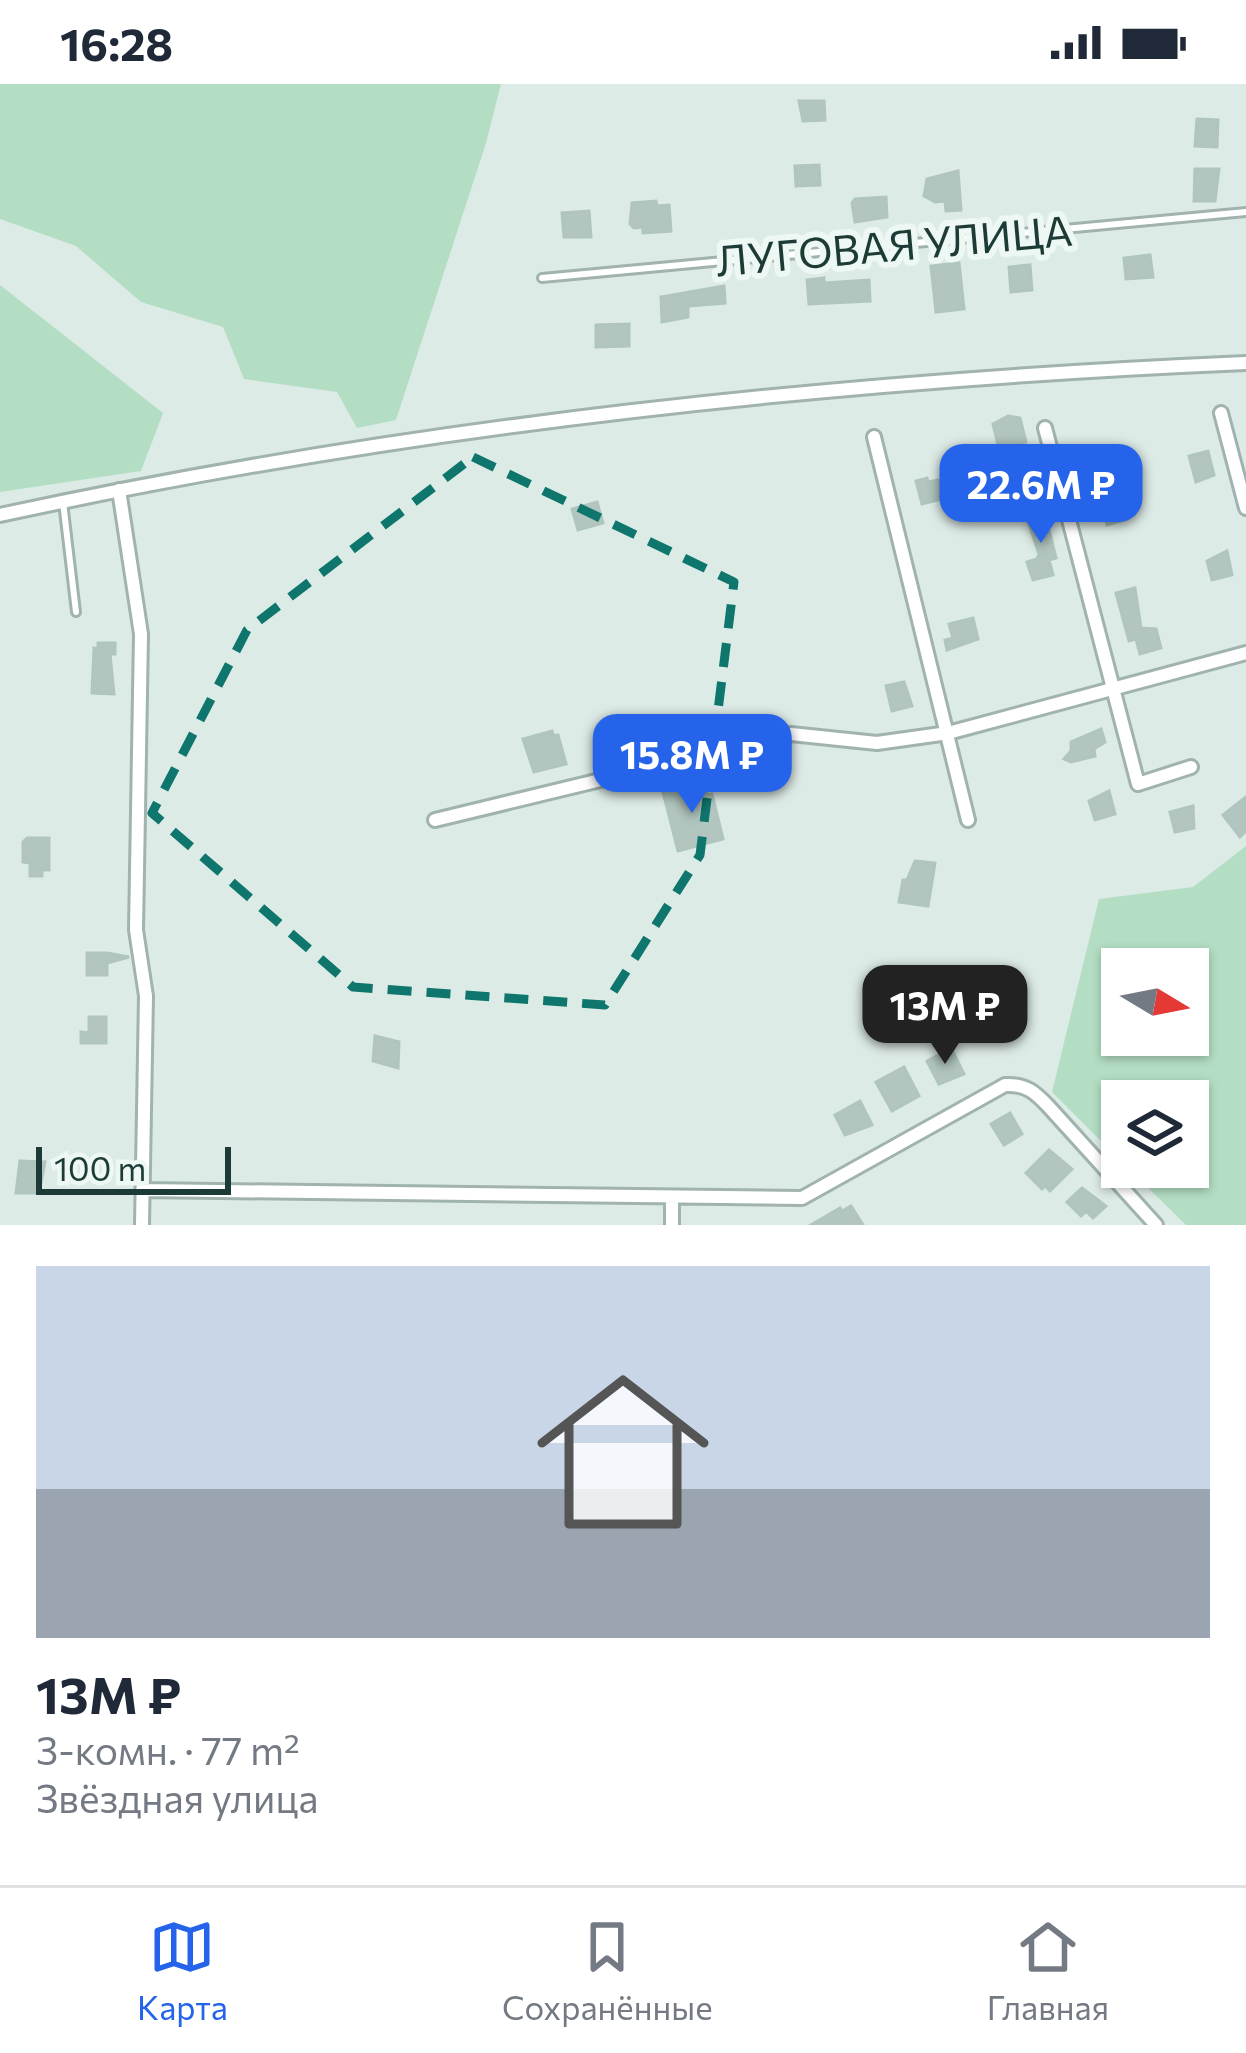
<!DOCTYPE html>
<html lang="ru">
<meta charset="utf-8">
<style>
body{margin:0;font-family:Commissioner,sans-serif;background:#f2f2f3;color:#1f2937;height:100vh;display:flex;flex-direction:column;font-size:45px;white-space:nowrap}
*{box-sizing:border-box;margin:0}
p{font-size:39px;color:#747a83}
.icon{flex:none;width:66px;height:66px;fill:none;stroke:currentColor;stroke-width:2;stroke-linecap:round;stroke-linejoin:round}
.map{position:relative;height:1141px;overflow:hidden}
.side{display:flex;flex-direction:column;background:#fff;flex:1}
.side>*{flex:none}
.needle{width:78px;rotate:100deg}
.controls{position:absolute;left:1101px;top:864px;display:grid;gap:24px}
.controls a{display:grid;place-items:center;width:108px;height:108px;border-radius:0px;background:#fff;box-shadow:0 3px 9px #0004;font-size:60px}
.scale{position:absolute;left:36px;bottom:30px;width:195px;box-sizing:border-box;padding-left:12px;border:6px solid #1d3b36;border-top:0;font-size:33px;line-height:42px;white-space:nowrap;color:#1d3b36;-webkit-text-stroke:9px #edf7f3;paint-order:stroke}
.price{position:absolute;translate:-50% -102px;padding:0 27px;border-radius:24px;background:#2563eb;color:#fff;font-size:39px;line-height:78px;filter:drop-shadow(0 3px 6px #0008)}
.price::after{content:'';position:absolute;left:50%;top:72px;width:36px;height:27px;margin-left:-18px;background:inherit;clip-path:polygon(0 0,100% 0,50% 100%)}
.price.active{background:#222;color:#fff}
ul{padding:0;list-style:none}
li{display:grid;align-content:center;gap:24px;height:636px;padding:0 36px}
li span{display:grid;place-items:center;height:372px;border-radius:0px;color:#555}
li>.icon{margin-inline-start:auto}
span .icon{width:216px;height:216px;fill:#fffc;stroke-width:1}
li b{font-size:51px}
.status{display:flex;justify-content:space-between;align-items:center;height:84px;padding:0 60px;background:#fff;direction:ltr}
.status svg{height:33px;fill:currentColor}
.tab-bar{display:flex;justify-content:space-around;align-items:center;height:168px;border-top:3px solid #e0e1e3;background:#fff;font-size:33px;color:#747a83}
.tab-bar a{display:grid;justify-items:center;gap:6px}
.tab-bar .active{color:#2563eb}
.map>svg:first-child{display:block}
</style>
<div class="status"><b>16:28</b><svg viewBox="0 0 49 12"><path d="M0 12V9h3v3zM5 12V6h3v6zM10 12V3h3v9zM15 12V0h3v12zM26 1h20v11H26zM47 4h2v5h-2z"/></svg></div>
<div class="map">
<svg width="1246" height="1141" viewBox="0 0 1246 1141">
<rect width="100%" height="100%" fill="#ddebe6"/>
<!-- green -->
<path fill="#b3dec3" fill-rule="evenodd" d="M0 0H501L486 59 396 336 357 344 337 308 244 295 223 243 141 218 76 162 0 135Z
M0 201 163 329 141 387 0 408Z
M1246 762V1141H1186L1127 1083H1188V1017H1122V1078L1052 1008 1099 815 1193 803ZM1188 885V951H1122V885Z"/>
<!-- building -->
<path fill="#b2c5bf" stroke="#afc5be" stroke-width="3" d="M799 17H824L825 36 803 37Z
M1197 35 1218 36 1217 63 1195 62Z
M819 81 820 101 796 102 795 82Z
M1195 85H1219L1215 117H1194Z
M958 87 961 126 946 127 945 117 935 118 924 112 927 95Z
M886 113 887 133 855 138 852 119 855 115Z
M656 117 657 122 669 121 671 147 643 149V143L634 144 630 140 632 119Z
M589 127 591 153H564L562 129Z
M1150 171 1153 193 1126 195 1124 174Z
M959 179 964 225 936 228 931 182Z
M1030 181 1032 206 1011 208 1009 183Z
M824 194V199L869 196 870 217 809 220 807 196Z
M724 202 725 219 688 222V233L662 238 661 213Z
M629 240V262L596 263V241Z
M1008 332 1020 334 1026 358 999 365 993 340Z
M1107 366 1114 391 1107 393 1102 401 1087 398 1081 373Z
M1208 367 1214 391 1196 398 1189 372Z
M927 394 928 398 938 396 942 415 922 420 916 397Z
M1115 414 1116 418 1122 417 1127 435 1107 441 1101 417Z
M597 418 603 439 578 446 572 425Z
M1044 426 1056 474 1049 476 1053 491 1033 496 1027 478 1037 475 1039 470 1026 431Z
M1227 467 1232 491 1212 496 1207 477Z
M1135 504 1141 544 1156 545 1161 564 1140 570 1136 555 1129 557 1116 509Z
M973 534 978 555 947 566 945 556 953 554 949 540Z
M98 559H115V570H110L114 610 92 609 94 564 98 565Z
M904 598 912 622 892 627 886 602Z
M1101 645 1105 658 1094 665 1095 672 1071 678 1064 675 1071 667V658Z
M552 647 554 652 558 651 566 680 534 688 523 655Z
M679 699 680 705 704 699 707 711 712 710 723 755 678 767 662 704Z
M1109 707 1115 730 1095 736 1089 717Z
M1246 713V747L1240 753 1223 731Z
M1193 722 1194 744 1175 748 1170 728Z
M27 754H49V786H42V792H30V779L23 778V758Z
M915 777 935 779 928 822 899 818 903 796H907Z
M87 869H107L129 873 107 879V891H87Z
M89 933H106V959H81V948L89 949Z
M375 952 399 958 398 984 373 977Z
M951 964 964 990 939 1000 927 977Z
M904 983 919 1012 892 1027 876 998Z
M860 1017 872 1041 845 1051 835 1031Z
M1010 1029 1022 1050 1004 1061 991 1040Z
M1049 1066 1072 1085 1050 1107 1045 1102 1042 1105 1026 1089Z
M20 1077 45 1078 39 1109H16Z
M1082 1104 1106 1122 1093 1134 1086 1127 1081 1132 1067 1118Z
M851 1122 863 1141H811L840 1124 842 1127Z"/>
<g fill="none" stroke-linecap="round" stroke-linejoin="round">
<!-- service casing -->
<g stroke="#a0b3ae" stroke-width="12">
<path id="service" d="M542 194 1246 128
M63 418 76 528"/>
</g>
<!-- minor casing -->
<g stroke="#a0b3ae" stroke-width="18">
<path id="minor" d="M1221 329 1246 424
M1045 344 1138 700 1191 683
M874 353 968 736
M119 406 141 550 136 846 146 912 142 1141
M0 431C410 342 828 297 1246 279
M435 736 791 650 877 659 948 649 1246 569
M142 1106 802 1114 1005 1001C1026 1000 1035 1008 1049 1023L1156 1141
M672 1141V1114"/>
</g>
<!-- service -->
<use href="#service" stroke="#fff" stroke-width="6"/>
<!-- minor -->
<use href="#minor" stroke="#fff" stroke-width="12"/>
</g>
<!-- marked area -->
<path fill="none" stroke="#0f766e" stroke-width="9" stroke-dasharray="24 15" stroke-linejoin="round" d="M473 373 734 498 700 771 605 921 353 903 152 729 247 546Z"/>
<g text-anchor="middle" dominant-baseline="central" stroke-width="12" stroke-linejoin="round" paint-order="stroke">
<!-- street labels -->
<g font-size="42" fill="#1d3b36" stroke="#edf7f3">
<text transform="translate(894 160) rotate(-5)">ЛУГОВАЯ УЛИЦА</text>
</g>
</g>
</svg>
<div class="controls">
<a><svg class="needle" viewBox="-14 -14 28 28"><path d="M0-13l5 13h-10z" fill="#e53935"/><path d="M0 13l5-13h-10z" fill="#747a83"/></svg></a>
<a><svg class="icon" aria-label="layers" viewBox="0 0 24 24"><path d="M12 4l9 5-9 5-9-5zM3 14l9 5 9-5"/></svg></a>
</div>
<div class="scale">100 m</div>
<b class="price" style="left:1041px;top:462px">22.6M ₽</b>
<b class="price" style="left:692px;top:732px">15.8M ₽</b>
<b class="price active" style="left:945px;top:983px">13M ₽</b>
</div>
<section class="side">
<ul>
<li><span style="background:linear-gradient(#c9d6e8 60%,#9aa5b1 0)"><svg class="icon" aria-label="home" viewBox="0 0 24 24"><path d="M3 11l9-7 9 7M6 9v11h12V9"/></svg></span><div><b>13M ₽</b><p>3-комн. · 77 m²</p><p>Звёздная улица</p></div></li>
</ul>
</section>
<nav class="tab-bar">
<a class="active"><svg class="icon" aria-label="map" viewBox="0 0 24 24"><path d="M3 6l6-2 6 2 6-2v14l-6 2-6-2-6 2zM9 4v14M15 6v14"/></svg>Карта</a>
<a><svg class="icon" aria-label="saved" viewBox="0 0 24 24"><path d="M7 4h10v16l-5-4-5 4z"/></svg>Сохранённые</a>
<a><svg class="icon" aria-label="home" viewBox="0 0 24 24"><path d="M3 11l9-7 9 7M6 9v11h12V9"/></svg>Главная</a>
</nav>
